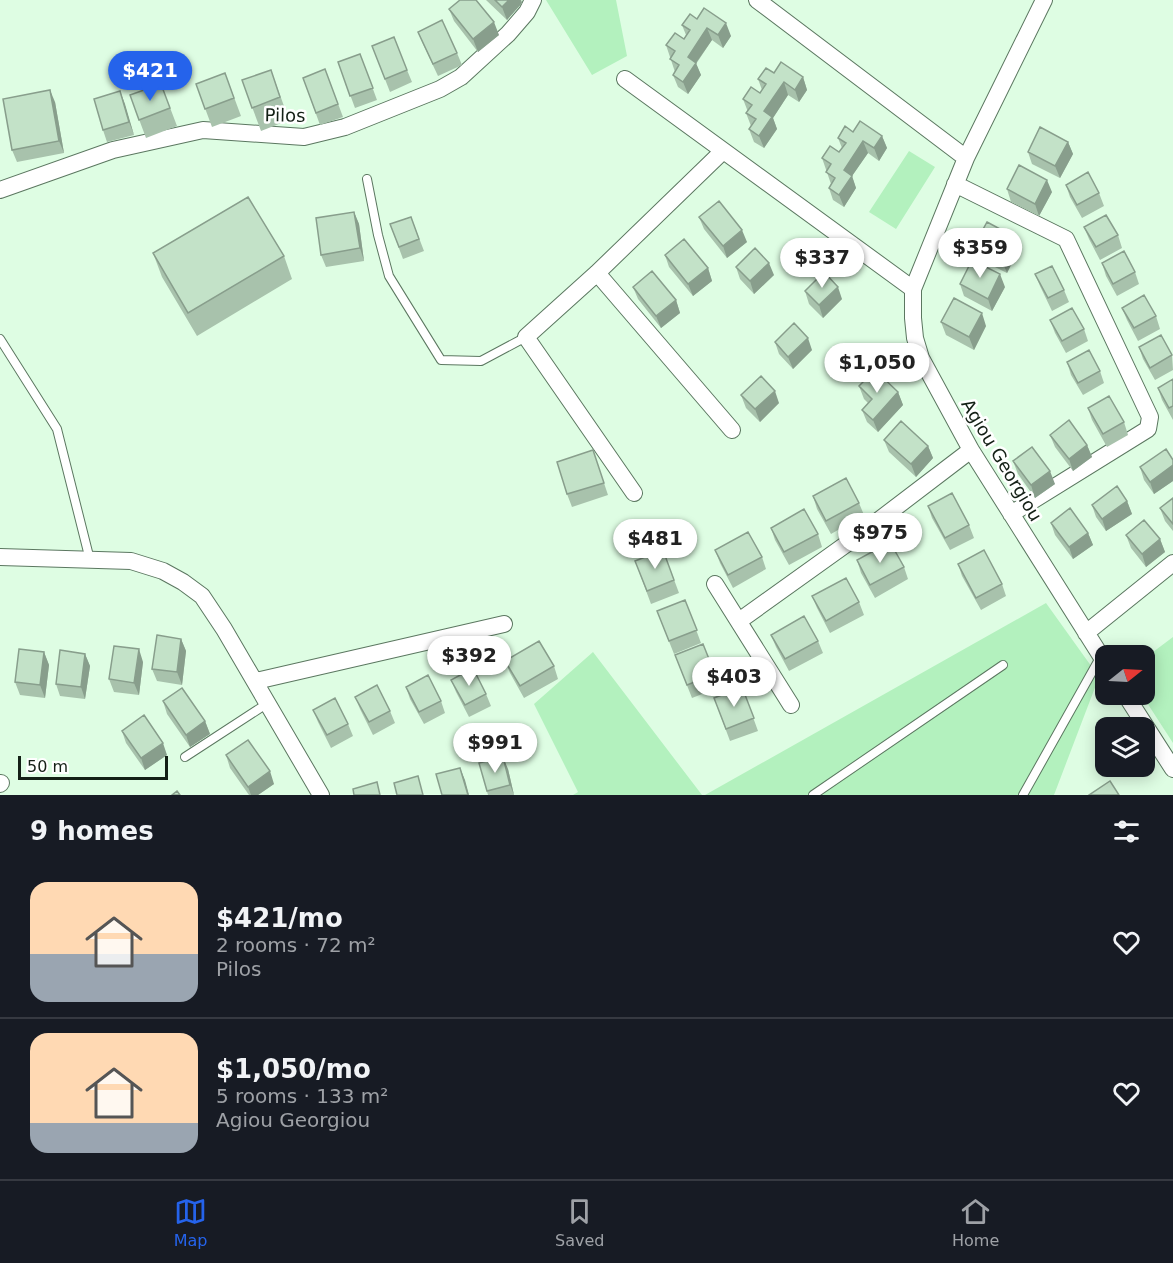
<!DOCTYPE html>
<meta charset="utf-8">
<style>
body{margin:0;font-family:"DejaVu Sans",sans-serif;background:#242831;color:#f1f3f6;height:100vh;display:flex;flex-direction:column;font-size:22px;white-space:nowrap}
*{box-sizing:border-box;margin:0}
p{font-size:20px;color:#9ea1a6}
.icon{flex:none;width:33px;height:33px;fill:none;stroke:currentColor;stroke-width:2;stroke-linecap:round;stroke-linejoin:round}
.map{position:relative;height:795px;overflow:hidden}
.details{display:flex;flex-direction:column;background:#171b24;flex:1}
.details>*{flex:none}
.needle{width:39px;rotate:72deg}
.fabs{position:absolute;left:1095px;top:645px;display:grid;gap:12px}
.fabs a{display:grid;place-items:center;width:60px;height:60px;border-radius:12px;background:#171b24;box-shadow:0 3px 15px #0003;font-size:30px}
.scale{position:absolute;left:18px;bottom:15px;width:150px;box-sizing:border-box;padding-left:6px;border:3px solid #142016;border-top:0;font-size:16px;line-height:21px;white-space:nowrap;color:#142016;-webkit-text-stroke:4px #fff;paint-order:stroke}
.price{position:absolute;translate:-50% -51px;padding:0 14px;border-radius:21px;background:#fff;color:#222;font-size:20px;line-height:39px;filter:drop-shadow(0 2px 3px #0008)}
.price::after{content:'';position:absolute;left:50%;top:36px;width:18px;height:14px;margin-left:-9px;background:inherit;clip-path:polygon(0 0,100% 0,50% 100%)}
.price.on{background:#2563eb;color:#fff}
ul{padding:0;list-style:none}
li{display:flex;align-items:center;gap:18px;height:150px;padding:0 30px}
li+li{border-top:2px solid #363941}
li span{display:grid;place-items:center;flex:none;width:168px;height:120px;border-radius:18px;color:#555}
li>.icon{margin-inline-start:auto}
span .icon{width:72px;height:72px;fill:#fffc;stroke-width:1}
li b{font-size:26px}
h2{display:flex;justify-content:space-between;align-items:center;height:72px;padding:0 30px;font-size:26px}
.tab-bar{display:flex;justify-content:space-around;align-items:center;height:84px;border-top:2px solid #363941;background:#171b24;font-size:16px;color:#9ea1a6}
.tab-bar a{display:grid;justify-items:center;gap:3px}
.tab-bar .on{color:#2563eb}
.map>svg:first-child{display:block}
</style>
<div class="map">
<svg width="1173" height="795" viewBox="0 0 1173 795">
<rect width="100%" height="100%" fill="#defde3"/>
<!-- green -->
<path fill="#b3f1be" d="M546 0H616L627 56 592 75Z
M909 151 935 167 896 229 869 212Z
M1046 603 1099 677 1054 795H705Z
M1173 637V743L1142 695 1144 694 1145 658Z
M593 652 702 795H573L578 792 534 704Z"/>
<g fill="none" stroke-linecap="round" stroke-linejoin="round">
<!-- service casing -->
<g stroke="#5b7760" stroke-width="10">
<path id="service" d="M367 179 378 235 389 276 441 360 481 361 526 337
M0 339 57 429 90 560
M185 757 268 703
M813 795 1003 665
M1023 795 1101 656"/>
</g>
<!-- minor casing -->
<g stroke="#5b7760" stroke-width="18">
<path id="minor" d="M757 0 966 158
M1044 0 966 158 913 289V318L915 338 921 358 971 450 1106 664
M625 79 913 289
M955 184 1066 239 1150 417 1148 429 1011 514
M0 190 113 150 203 130 304 137 345 127 440 89 461 77 508 34 527 12 533 0
M597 273 732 430
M634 493 526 337 597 273 723 151
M0 557 131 561 163 571 183 582 202 596 224 629 321 795
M715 584 791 705
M739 621 866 530 971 450
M1086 633 1173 563
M256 681 504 624
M1125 694 1173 769
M0 784 1 783"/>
</g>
<!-- service -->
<use href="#service" stroke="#fff" stroke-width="8"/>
<!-- minor -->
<use href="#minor" stroke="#fff" stroke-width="16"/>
</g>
<!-- wall -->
<path fill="#a8c2ac" d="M486 0H521L522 3 507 20Z
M449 9 499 35 478 52 454 21Z
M697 19 731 36 723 48 712 40 696 64 701 75 688 94 678 87 673 75 675 72 666 45 684 39 686 35 682 25Z
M418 32 457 53 462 65 438 76 423 44Z
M372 46 407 70 412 82 390 92Z
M360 54 377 100 355 108 338 62Z
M325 69 343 117 320 125 303 78Z
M271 70 289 120 261 131 242 80Z
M225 73 241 116 212 127 196 84Z
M774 73 803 77 807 90 799 102 788 95 773 118 777 129 764 148 754 142 749 129 751 126 746 113 748 112 743 99 760 93 762 90 758 79Z
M161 84 177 126 146 138 130 95Z
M120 91 134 135 107 142 103 130Z
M55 102 64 153 17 162 12 150Z
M853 132 882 136 887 148 879 161 868 153 852 176 856 188 844 207 833 200 829 188 831 184 822 158 839 152 842 148 838 138Z
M1068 142 1073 154 1060 178 1032 164 1028 152Z
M1066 185 1099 193 1104 206 1082 218 1070 197Z
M1007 189 1052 192 1039 216 1011 202Z
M354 212 359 224 364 261 326 267 321 255Z
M411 217 424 251 403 259 390 224Z
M699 217 747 242 727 258 704 229Z
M1084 227 1118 235 1122 248 1100 260 1089 239Z
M974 246 1019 249 1007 273 979 259Z
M153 253 284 256 292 279 197 336 162 277Z
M665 255 708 268 712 281 693 296 669 267Z
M1102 263 1135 272 1139 284 1117 296 1106 276Z
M736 267 774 275 754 294 740 279Z
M1035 274 1064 290 1069 302 1052 311 1040 286Z
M960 284 1005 287 992 311 964 296Z
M633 287 676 300 680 313 661 328 638 299Z
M805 291 842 299 823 318 809 304Z
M1122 308 1156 316 1160 329 1138 341 1127 320Z
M1050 320 1084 329 1088 341 1066 353 1055 333Z
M941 322 986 326 974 350 946 335Z
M775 342 812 350 793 369 779 354Z
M1139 347 1172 355 1173 370 1155 380 1143 359Z
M1067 362 1100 371 1104 383 1083 395 1071 375Z
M1173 379V420L1162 400 1158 388Z
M859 386 898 392 903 405 878 432 867 422 862 410 868 403 864 399Z
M741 395 779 403 760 422 746 408Z
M1088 408 1124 422 1128 435 1107 447 1092 420Z
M1050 435 1087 445 1092 457 1073 471 1055 447Z
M884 440 928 446 933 458 916 477 889 452Z
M593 450 608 495 572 507 567 494Z
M1173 460V481L1154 494 1144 480 1140 467Z
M1013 461 1055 484 1035 498 1018 474Z
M813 496 859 503 864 515 831 534 817 509Z
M1173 498V531L1165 521 1160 508Z
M1127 501 1132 514 1106 531 1096 517 1092 505Z
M928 506 969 525 974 538 950 550 932 518Z
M1051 523 1088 533 1093 545 1073 559 1055 535Z
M771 528 818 534 822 547 789 565 775 540Z
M1126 535 1160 539 1165 552 1146 567 1131 548Z
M663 550 679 593 651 604 635 561Z
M715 550 762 557 766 569 733 588 720 563Z
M857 560 904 567 908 579 875 598 861 573Z
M958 564 1002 584 1006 596 981 610 962 576Z
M812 596 859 602 864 615 830 633 817 608Z
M685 600 701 643 674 654 657 611Z
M771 635 818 641 823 653 789 671 776 647Z
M181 639 186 651 182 685 157 681 152 669Z
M703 644 720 687 692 698 675 655Z
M44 652 49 665 45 698 20 695 15 682Z
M85 654 90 666 85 699 60 696 56 684Z
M505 661 554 666 558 679 524 698 510 673Z
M143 662 139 695 114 692 109 679Z
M451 680 486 694 491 706 469 717 456 692Z
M406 687 441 701 445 713 424 724 410 699Z
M742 687 758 731 730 741 714 698Z
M355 697 390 711 395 723 373 735 360 709Z
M163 701 205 721 210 734 190 747 167 714Z
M313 710 348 724 353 736 331 748 318 722Z
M122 731 167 755 145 770 126 743Z
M226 755 274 784 258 795H249L230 768Z
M479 763 508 769 514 795H488Z"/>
<!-- shaded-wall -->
<path fill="#889e8c" d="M509 0H521L522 3 507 20 502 7Z
M494 22 499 35 478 52 473 39Z
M726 23 731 36 723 48 718 35Z
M707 28 712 40 696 63 701 75 688 94 683 82 688 57Z
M803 77 807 90 799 102 795 90Z
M784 82 788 95 773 118 777 129 764 148 759 136 764 111Z
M50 90 55 102 64 153 59 141Z
M120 91 125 104 134 135 129 122Z
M882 136 887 148 879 161 874 148Z
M863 141 868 153 852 176 856 188 844 207 839 195 844 170Z
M1068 142 1073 154 1060 178 1055 166Z
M1047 180 1052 192 1039 216 1035 204Z
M354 212 359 224 364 261 360 248Z
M742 230 747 242 727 258 723 246Z
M1015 237 1019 249 1007 273 1002 261Z
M769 263 774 275 754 294 750 281Z
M708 268 712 281 693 296 688 284Z
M1000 274 1005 287 992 311 988 299Z
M838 287 842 299 823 318 819 305Z
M676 300 680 313 661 328 656 316Z
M982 313 986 326 974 350 969 337Z
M808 338 812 350 793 369 788 357Z
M775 391 779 403 760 422 755 409Z
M898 392 903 405 878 432 873 420Z
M1087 445 1092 457 1073 471 1069 459Z
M928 446 933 458 916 477 911 464Z
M1173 465V481L1154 494 1150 482Z
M1050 471 1055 484 1035 498 1031 485Z
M1127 501 1132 514 1106 531 1102 519Z
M1088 533 1093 545 1073 559 1069 547Z
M1160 539 1165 552 1146 567 1142 554Z
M181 639 186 651 182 685 177 672Z
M139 649 143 662 139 695 134 683Z
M44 652 49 665 45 698 40 685Z
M85 654 90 666 85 699 81 687Z
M205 721 210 734 190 747 186 735Z
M163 743 167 755 145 770 141 758Z
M503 757 508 769 514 795 510 785Z
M460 768 465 780 469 795H468Z
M270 771 274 784 258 795H251L248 787Z"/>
<!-- building -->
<path fill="#c3e2c8" stroke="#889e8c" stroke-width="1.5" d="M460 0H476L494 22 473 39 449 9Z
M495 0H509L502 7Z
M704 8 726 23 718 35 707 28 688 57 696 63 683 82 673 75 679 65 670 59 675 51 666 45 675 33 684 39 690 30 682 25 690 14 697 19Z
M442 20 457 53 433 64 418 32Z
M394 37 407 70 385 79 372 46Z
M360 54 373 88 350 96 338 62Z
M781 62 803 77 795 90 784 82 764 111 772 117 759 136 749 129 756 119 746 113 752 105 743 99 751 87 760 93 766 84 758 79 766 68 774 73Z
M325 69 338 104 316 113 303 78Z
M271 70 280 97 252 108 242 80Z
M225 73 234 98 205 109 196 84Z
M161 84 170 108 139 120 130 95Z
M50 90 59 141 12 150 3 99Z
M120 91 129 122 103 130 94 99Z
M860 121 882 136 874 148 863 141 844 170 852 176 839 195 829 188 835 178 826 172 831 164 822 158 830 146 839 152 846 143 838 138 845 126 853 132Z
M1040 127 1068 142 1055 166 1028 152Z
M1019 165 1047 180 1035 204 1007 189Z
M1088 172 1099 193 1077 205 1066 185Z
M248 197 284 256 188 313 153 253Z
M719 201 742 230 723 246 699 217Z
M354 212 360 248 321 255 316 218Z
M1106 215 1118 235 1096 247 1084 227Z
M411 217 419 239 399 247 390 224Z
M987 222 1015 237 1002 261 974 246Z
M684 239 708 268 688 284 665 255Z
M755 248 769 263 750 281 736 267Z
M1124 251 1135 272 1113 284 1102 263Z
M972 260 1000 274 988 299 960 284Z
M1052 266 1064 290 1048 298 1035 274Z
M652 271 676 300 656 316 633 287Z
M824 272 838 287 819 305 805 291Z
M1144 295 1156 316 1134 328 1122 308Z
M954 298 982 313 969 337 941 322Z
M1072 308 1084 329 1062 341 1050 320Z
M794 323 808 338 788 357 775 342Z
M1161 335 1172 355 1150 368 1139 347Z
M1089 350 1100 371 1078 383 1067 362Z
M875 370 898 392 873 420 862 410 872 399 859 386Z
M761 376 775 391 755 409 741 395Z
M1173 379V406L1169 408 1158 388Z
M1109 396 1124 422 1103 434 1088 408Z
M1069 420 1087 445 1069 459 1050 435Z
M901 421 928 446 911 464 884 440Z
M1032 447 1050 471 1031 485 1013 461Z
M1166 449 1173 460V465L1150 482 1140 467Z
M593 450 604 483 567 494 557 462Z
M846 478 859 503 826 521 813 496Z
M1117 486 1127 501 1102 519 1092 505Z
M952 493 969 525 945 538 928 506Z
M1173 498V524L1160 508Z
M1070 508 1088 533 1069 547 1051 523Z
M804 509 818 534 784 552 771 528Z
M1144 520 1160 539 1142 554 1126 535Z
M748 532 762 557 728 575 715 550Z
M890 542 904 567 870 585 857 560Z
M663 550 674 580 647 591 635 561Z
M984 550 1002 584 976 598 958 564Z
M846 578 859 602 826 621 812 596Z
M685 600 697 630 669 641 657 611Z
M804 616 818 641 785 659 771 635Z
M157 635 181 639 177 672 152 669Z
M539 641 554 666 520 686 505 661Z
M703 644 715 674 687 685 675 655Z
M114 646 139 649 134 683 109 679Z
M19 649 44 652 40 685 15 682Z
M60 650 85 654 81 687 56 684Z
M473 668 486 694 465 705 451 680Z
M428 675 441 701 419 712 406 687Z
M377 685 390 711 369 722 355 697Z
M742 687 754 718 726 729 714 698Z
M182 688 205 721 186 735 163 701Z
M335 698 348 724 327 735 313 710Z
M144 715 163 743 141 758 122 731Z
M248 740 270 771 248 787 226 755Z
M503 757 510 785 487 791 479 763Z
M460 768 468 795H442L436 774Z
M418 776 423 795H397L394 783Z
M1110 781 1119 795H1089Z
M377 782 380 795H354L353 789Z
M177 791 180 795H172Z"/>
<g text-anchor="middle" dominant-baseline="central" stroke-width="5" stroke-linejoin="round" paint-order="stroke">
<!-- street labels -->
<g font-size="18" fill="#142016" stroke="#fff">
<text transform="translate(285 115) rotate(1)">Pilos</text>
<text transform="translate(1002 460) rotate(59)">Agiou Georgiou</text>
</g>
</g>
</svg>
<div class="fabs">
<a><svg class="needle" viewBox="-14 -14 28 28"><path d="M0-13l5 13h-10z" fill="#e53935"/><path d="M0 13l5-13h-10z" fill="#9ea1a6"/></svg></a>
<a><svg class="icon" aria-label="layers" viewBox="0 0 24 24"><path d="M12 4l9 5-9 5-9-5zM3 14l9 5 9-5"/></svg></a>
</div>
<div class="scale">50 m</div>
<b class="price on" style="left:150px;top:102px">$421</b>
<b class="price" style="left:980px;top:279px">$359</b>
<b class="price" style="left:822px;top:289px">$337</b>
<b class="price" style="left:877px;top:394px">$1,050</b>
<b class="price" style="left:880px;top:564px">$975</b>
<b class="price" style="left:655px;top:570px">$481</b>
<b class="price" style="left:469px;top:687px">$392</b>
<b class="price" style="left:734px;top:708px">$403</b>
<b class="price" style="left:495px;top:774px">$991</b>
</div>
<section class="details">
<h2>9 homes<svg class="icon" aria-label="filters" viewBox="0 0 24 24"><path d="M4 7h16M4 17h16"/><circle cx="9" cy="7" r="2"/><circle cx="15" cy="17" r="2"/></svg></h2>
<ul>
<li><span style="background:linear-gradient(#ffd9b3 60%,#9aa5b1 0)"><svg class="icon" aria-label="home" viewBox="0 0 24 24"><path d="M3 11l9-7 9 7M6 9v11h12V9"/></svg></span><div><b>$421/mo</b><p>2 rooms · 72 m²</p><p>Pilos</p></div><svg class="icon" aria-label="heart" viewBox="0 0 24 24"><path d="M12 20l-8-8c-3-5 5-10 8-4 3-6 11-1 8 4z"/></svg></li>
<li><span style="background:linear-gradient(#ffd9b3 75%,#9aa5b1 0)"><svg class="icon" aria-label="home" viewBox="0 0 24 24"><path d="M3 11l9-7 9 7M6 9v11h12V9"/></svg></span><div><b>$1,050/mo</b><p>5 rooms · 133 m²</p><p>Agiou Georgiou</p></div><svg class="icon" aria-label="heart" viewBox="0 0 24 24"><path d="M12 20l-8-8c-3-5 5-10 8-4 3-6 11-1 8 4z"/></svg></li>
</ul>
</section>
<nav class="tab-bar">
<a class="on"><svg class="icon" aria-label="map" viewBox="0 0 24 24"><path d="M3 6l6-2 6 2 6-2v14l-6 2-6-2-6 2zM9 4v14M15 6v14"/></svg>Map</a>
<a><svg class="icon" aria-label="saved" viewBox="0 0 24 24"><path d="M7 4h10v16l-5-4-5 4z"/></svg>Saved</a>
<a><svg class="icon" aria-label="home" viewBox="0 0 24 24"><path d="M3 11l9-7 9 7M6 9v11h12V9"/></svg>Home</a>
</nav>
